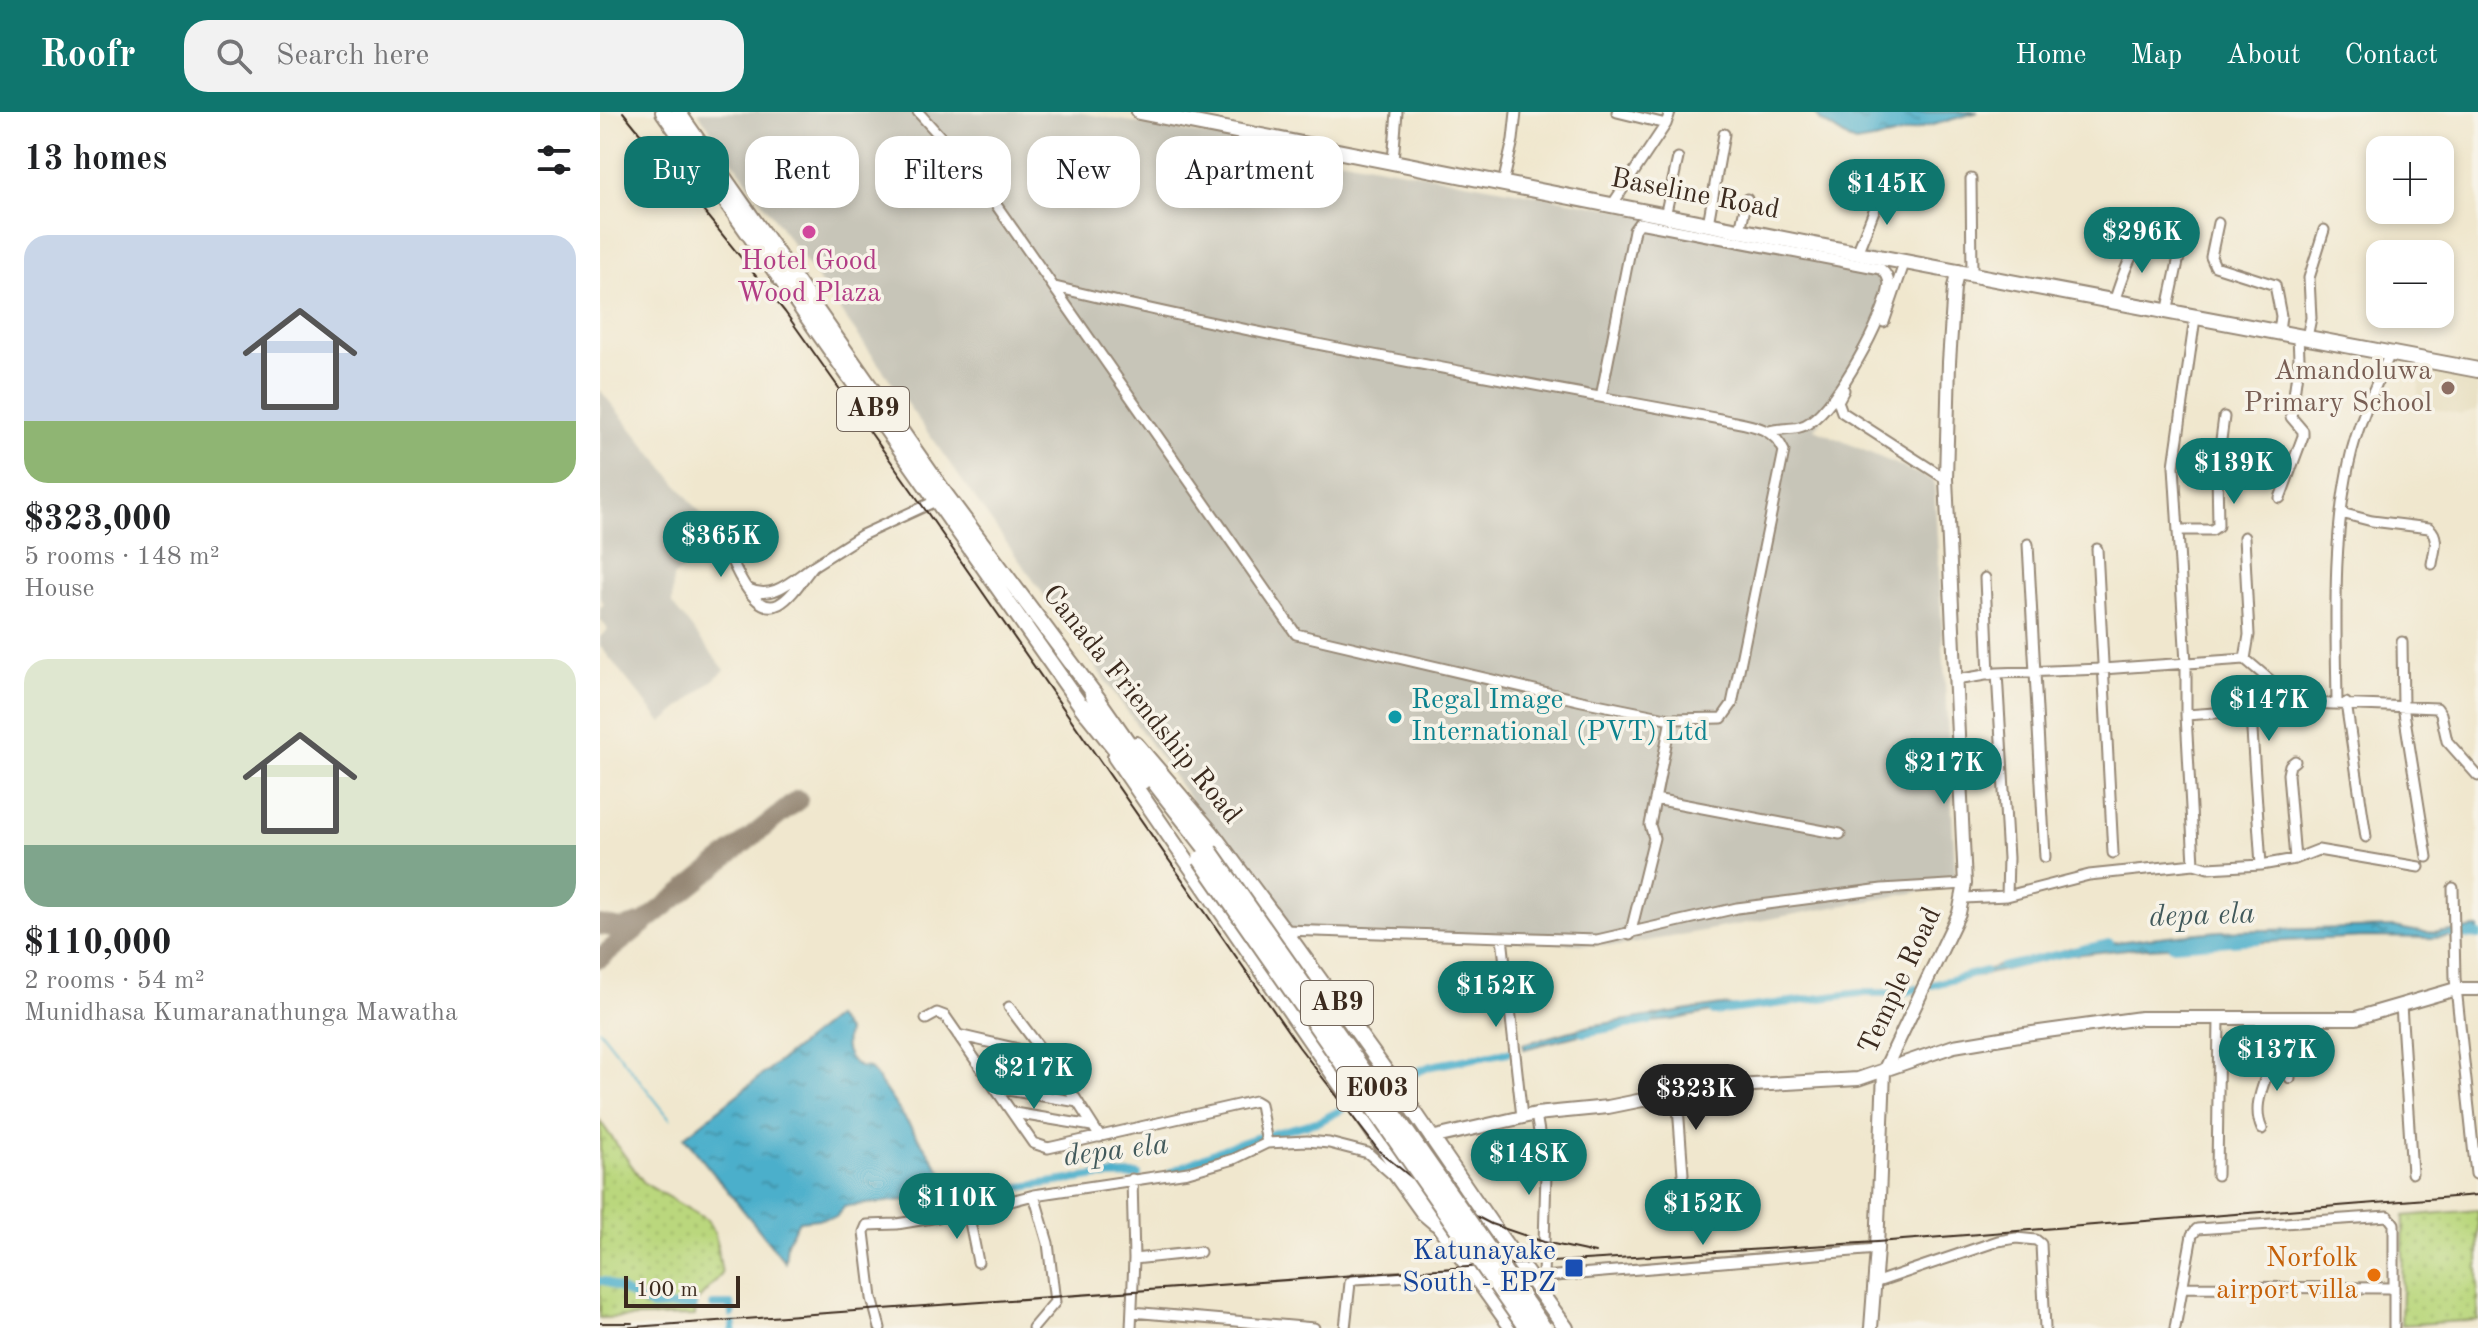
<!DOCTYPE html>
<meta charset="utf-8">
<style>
body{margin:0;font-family:"Old Standard TT",serif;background:#f2f2f2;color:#202124;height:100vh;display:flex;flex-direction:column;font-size:30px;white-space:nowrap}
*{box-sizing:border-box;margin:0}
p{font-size:26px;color:#757577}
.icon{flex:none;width:44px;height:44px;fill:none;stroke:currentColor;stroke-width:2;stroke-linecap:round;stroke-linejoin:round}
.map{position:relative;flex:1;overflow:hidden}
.side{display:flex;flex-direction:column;background:#fff;width:600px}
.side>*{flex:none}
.banner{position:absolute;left:24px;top:24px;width:760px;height:72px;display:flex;gap:16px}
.tools{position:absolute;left:1766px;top:24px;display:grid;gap:16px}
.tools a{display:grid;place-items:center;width:88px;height:88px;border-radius:16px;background:#fff;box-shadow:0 4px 12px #0003;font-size:40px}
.scale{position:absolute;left:24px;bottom:20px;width:116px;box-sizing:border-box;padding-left:8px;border:4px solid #3b2a1e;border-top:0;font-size:22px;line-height:28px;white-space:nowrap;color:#3b2a1e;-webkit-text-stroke:6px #f7f3e8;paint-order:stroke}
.price{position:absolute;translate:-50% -68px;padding:0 18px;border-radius:28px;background:#0f766e;color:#fff;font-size:26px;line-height:52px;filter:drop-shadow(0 2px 4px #0008)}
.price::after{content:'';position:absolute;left:50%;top:48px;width:24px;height:18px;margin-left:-12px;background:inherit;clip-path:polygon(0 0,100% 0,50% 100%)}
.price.active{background:#222;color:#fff}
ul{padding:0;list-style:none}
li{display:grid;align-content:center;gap:16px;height:424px;padding:0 24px}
li span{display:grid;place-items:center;height:248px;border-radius:24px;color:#555}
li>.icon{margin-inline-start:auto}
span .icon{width:144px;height:144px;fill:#fffc;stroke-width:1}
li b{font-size:34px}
h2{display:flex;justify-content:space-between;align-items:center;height:96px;padding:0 24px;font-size:34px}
.tag{padding:0 28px;border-radius:24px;background:#fff;box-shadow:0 4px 12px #0003;font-size:28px;line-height:72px}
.tag.active{background:#0f766e;color:#fff}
header{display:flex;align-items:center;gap:48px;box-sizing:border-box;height:112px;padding:0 40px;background:#0f766e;color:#fff}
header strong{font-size:38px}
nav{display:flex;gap:44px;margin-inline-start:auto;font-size:28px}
.search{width:560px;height:72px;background:#f2f2f2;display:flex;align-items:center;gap:20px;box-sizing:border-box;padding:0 28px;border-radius:24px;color:#757577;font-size:30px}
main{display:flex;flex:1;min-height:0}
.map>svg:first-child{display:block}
</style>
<header>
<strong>Roofr</strong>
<div class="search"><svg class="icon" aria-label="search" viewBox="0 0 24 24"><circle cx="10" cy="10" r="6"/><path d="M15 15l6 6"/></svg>Search here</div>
<nav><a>Home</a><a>Map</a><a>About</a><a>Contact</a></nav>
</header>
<main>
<section class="side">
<h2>13 homes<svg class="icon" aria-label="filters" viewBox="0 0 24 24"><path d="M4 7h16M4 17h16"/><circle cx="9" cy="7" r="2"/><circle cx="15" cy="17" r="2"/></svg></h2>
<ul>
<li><span style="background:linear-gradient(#c9d6e8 75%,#8fb573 0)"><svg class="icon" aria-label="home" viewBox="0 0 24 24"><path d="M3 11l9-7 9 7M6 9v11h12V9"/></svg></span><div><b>$323,000</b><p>5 rooms · 148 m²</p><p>House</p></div></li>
<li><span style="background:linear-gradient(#dfe7d0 75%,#7fa58c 0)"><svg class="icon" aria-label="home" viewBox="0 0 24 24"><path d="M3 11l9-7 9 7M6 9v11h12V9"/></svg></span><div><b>$110,000</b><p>2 rooms · 54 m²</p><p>Munidhasa Kumaranathunga Mawatha</p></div></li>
</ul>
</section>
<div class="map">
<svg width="1878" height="1216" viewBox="0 0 1878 1216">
<defs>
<pattern id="grass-dots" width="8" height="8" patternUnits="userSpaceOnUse" patternTransform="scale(2)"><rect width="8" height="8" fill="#bad77d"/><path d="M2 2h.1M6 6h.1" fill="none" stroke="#a1b96c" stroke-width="1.8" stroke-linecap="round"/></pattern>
<pattern id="water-ripples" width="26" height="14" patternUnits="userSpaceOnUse" patternTransform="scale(2)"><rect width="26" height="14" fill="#4cafcb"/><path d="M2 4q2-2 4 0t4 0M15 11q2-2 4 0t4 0" fill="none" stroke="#408fa4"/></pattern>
</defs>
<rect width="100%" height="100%" fill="#f7f3e8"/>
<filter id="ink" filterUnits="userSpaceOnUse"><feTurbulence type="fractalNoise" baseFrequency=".0125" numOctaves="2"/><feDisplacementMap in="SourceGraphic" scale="16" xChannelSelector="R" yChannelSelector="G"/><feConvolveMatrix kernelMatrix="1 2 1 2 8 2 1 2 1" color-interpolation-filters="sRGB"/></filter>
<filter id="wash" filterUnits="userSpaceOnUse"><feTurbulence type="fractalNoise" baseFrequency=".006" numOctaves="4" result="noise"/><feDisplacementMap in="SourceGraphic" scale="32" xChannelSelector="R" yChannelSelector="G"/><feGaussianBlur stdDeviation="1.8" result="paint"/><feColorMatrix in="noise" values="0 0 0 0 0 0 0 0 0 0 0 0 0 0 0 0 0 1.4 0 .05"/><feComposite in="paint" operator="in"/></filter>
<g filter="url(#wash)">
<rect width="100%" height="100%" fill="#f0e7ce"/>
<!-- built -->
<path fill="#e5dbba" d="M1823 248 1878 259V298L1861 303 1816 293Z"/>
<!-- industrial -->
<path fill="#c7c5b8" d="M98 0H477L1292 147 1275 218 1215 317 1334 369 1356 773 1020 834 684 818Z
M0 278 120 425 73 465 72 492 125 558 62 611 0 534V525L8 517 0 507V496L4 492 0 486Z"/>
<!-- grass -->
<path fill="url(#grass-dots)" stroke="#7a804e" stroke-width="2" d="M0 1009 44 1071 107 1108 115 1122 122 1162 96 1190 95 1204 0 1206Z
M1878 1098V1208L1801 1213 1804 1104Z"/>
<!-- water -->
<path fill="url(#water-ripples)" stroke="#446c74" stroke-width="2" d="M1214 0H1378L1290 25 1255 31 1221 9Z
M1795 815C1831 824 1842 820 1878 816V823L1832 826 1765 825 1527 837 1462 844 1375 865 1374 862 1398 854 1428 850 1470 836 1485 837 1507 831 1568 824 1619 819Z
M1121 893 1136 895 1072 908 1014 914 924 937 923 932 990 914Z
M235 905 247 920C243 936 246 945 259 955L270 956 354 1078 349 1084 245 1094 236 1105 199 1109 187 1130 185 1150 84 1025Z"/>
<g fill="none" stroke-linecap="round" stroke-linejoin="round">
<!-- stream -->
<path stroke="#4cafcb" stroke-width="2" d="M0 918 71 1008"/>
<!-- canal -->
<path stroke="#4cafcb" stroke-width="8" d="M1854 824 1878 823
M1572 834 1658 828
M1402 855 1510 831
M1332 873 1385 859
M1114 900 1260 881H1300L1316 877
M983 921 1049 909
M800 967 831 954 908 940
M671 1022 720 1009 741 998
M571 1060 626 1036 659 1025
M373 1082 497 1064 538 1063
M0 1169H5L52 1195 94 1194
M113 1193H131L132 1202
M133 1213V1216"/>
<!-- taxiway -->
<path stroke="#968876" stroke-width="20" d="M0 813 22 817 40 812
M0 846 198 688"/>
</g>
</g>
<g filter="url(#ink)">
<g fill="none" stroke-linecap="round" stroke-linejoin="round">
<!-- street casing -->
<g stroke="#968876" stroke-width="13">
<path id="street" d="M318 0 376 64 696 522 982 589 1071 607 1122 606 1132 592 1184 339C1172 312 1146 313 1120 307 898 266 675 228 455 175
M1017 0 1066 12
M793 49 797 0
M1371 67 1372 162
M903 72 913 28 916 0
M1012 93 1066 12 1070 0
M1065 104 1078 46
M1618 111 1611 145 1615 154 1675 173 1681 204 1679 220
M1108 112 1124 22
M1140 118 1147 87
M1257 141 1283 76
M1514 190C1522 165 1532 135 1551 116H1560
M1567 201 1582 131
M1284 210 1305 149
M1707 225 1711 206 1709 166 1724 118
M1244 278 1238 289 1242 300 1346 367
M1001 285 1034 118 1039 111 1281 157C1286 161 1289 166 1289 173 1285 206 1238 291 1210 310 1199 319 1183 315 1169 319
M1680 386 1703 324V319L1691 305 1699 246 1698 224
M1741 401 1772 409 1829 416C1840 425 1834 439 1832 452
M1579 418H1612L1618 414 1617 358 1624 305
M1644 425 1649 523 1645 547
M1428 432 1445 745
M1497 437 1513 741
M128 440C135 456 155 505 179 492 193 484 203 466 213 454 192 468 172 490 147 476
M213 454 262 423 340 387
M1385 466 1389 563
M1802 530 1803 594 1827 745
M1397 561 1408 746 1407 784
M1356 568 1397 561 1502 557 1645 547 1691 586 1708 591 1837 596 1841 602 1847 629 1878 664
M1737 591C1736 510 1732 431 1749 351 1757 313 1774 277 1790 242
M1746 591 1766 725
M1586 603 1643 599 1651 604 1661 753
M1695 649 1690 653 1688 662 1695 747
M1055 687 1240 722
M1594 752 1586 603V551L1574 354 1595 206
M1853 776 1855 866 1876 1062
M1364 786 1407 784 1489 763 1594 752 1608 756 1661 753 1695 747 1718 738 1819 755
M684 818 997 828 1137 796 1282 777 1365 772
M1030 823 1054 726 1050 713 1071 607
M902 825 922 1005
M1801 893 1812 1061
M409 895 463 967 500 1025
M1689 905 1690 966
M326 907 337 901 345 904 433 1031 448 1036 655 989 660 992 667 1031
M358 923 444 943
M378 950 463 967
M396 976 478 990
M1077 981 1083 1062
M414 1001 492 1014
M936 1002 946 1062 943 1165
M1662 1017C1653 997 1661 979 1668 959L1690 947
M1617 1063 1619 905
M368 1100 378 1150
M534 1147 600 1140
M1274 1171 1398 1129 1416 1126 1436 1128 1441 1132 1445 1216
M1583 1175 1794 1176
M914 1179 932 1166 1277 1137
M532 1200 714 1216
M280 1216 272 1186 264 1120 267 1113 297 1112 368 1100 434 1083 588 1060 634 1047 667 1031 707 1029 729 1031 768 1041 793 1063 821 1102 834 1113
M433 1216 455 1190 448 1131 434 1083
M531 1216 534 1147 532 1067
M745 1216 750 1171 754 1167 872 1161
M1575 1216 1592 1123 1597 1117 1788 1104 1794 1112V1216"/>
</g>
<!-- secondary casing -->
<g stroke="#968876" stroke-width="16">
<path id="secondary" d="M831 1026 936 1002 1008 995 1077 981 1135 974 1258 967 1354 934 1425 922 1541 906H1756L1856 877H1878
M1271 1216 1277 1137 1284 959 1359 801 1365 772 1346 367 1349 250 1354 175 1358 159"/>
</g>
<!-- primary casing -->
<g stroke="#968876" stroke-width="18">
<path id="primary" d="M63 0 486 601
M78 0 346 383 499 588
M539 0 1204 131 1878 258
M536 632 611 720 684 818 800 979 891 1112 966 1216
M515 645 795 1052 912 1216"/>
</g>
<!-- highway casing -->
<g stroke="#968876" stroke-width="20">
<path id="highway" d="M493 582 549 662 609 739
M482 594 542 669"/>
</g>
<!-- street -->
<use href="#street" stroke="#fff" stroke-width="9"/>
<!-- secondary -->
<use href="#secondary" stroke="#fff" stroke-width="12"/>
<!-- primary -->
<use href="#primary" stroke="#fff" stroke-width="14"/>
<!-- highway -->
<use href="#highway" stroke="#fff" stroke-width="16"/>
<!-- rail -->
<path stroke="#3b2a1e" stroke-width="2" d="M23 0 185 200 324 396 699 935 779 1039 828 1079 891 1112 944 1130 995 1141
M0 1211H32
M19 1216 868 1155 1277 1130 1878 1083"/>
<!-- highway-bridge casing -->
<g stroke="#968876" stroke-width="20" stroke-linecap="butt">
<path id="highway-bridge" d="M609 739 943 1216
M601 747 927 1216"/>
</g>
<!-- highway-bridge -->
<use href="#highway-bridge" stroke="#fff" stroke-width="16"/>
</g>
</g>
<!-- markers -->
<circle fill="#d1479c" stroke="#f7f3e8" stroke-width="3" cx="209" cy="120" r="8"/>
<circle fill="#8d6e63" stroke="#f7f3e8" stroke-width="3" cx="1848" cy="276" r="8"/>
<circle fill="#0f9aa8" stroke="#f7f3e8" stroke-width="3" cx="795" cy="605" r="8"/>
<rect fill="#1a4fb4" stroke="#f7f3e8" stroke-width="3" x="964" y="1146" width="20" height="20" rx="4"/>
<circle fill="#e8710a" stroke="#f7f3e8" stroke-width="3" cx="1774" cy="1163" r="8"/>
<g text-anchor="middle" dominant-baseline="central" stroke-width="7" stroke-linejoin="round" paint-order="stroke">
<!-- shield labels -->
<g fill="#f7f3e8" stroke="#73665b" stroke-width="2">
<rect x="237" y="275" width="72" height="44" rx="6"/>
<rect x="701" y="869" width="72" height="44" rx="6"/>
<rect x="737" y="955" width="80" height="44" rx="6"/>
</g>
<g font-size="26" font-weight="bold" fill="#3b2a1e">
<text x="273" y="297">AB9</text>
<text x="737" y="891">AB9</text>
<text x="777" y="977">E003</text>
</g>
<!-- street labels -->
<g font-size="28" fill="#3b2a1e" stroke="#f7f3e8">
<text transform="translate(1095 83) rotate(11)">Baseline Road</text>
<text transform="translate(541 593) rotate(51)">Canada Friendship Road</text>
<text transform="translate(1301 869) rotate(-65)">Temple Road</text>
</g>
<!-- hotel labels -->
<g font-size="28" fill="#b23c85" stroke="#f7f3e8">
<text x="209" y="150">Hotel Good<tspan x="209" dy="32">Wood Plaza</tspan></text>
</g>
<!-- education labels -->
<g font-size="28" fill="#785e54" stroke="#f7f3e8" text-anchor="end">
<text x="1832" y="260">Amandoluwa<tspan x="1832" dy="32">Primary School</tspan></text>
</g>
<!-- culture labels -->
<g font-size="28" fill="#0d838f" stroke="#f7f3e8" text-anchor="start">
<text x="811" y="589">Regal Image<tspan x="811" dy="32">International (PVT) Ltd</tspan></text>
</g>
<!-- transit labels -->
<g font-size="28" fill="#164399" stroke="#f7f3e8" text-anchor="end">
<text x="956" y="1140">Katunayake<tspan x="956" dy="32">South - EPZ</tspan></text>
</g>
<!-- food labels -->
<g font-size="28" fill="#c56008" stroke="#f7f3e8" text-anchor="end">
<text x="1758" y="1147">Norfolk<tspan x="1758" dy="32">airport villa</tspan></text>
</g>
<!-- water labels -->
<g font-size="30" font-style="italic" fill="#41595b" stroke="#f7f3e8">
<text transform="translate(1602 804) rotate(-2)">depa ela</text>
<text transform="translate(516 1039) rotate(-7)">depa ela</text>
</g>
</g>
</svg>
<div class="tools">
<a>+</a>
<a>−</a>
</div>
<div class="scale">100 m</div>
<b class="price" style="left:1287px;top:115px">$145K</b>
<b class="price" style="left:1542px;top:163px">$296K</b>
<b class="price" style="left:1634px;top:394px">$139K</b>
<b class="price" style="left:121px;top:467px">$365K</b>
<b class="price" style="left:1669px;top:631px">$147K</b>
<b class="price" style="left:1344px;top:694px">$217K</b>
<b class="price" style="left:896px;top:917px">$152K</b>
<b class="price" style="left:1677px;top:981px">$137K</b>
<b class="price" style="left:434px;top:999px">$217K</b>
<b class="price active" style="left:1096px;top:1020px">$323K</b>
<b class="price" style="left:929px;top:1085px">$148K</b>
<b class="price" style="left:357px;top:1129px">$110K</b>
<b class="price" style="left:1103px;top:1135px">$152K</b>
<div class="banner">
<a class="tag active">Buy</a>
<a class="tag">Rent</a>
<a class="tag">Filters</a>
<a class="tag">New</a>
<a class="tag">Apartment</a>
</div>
</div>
</main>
